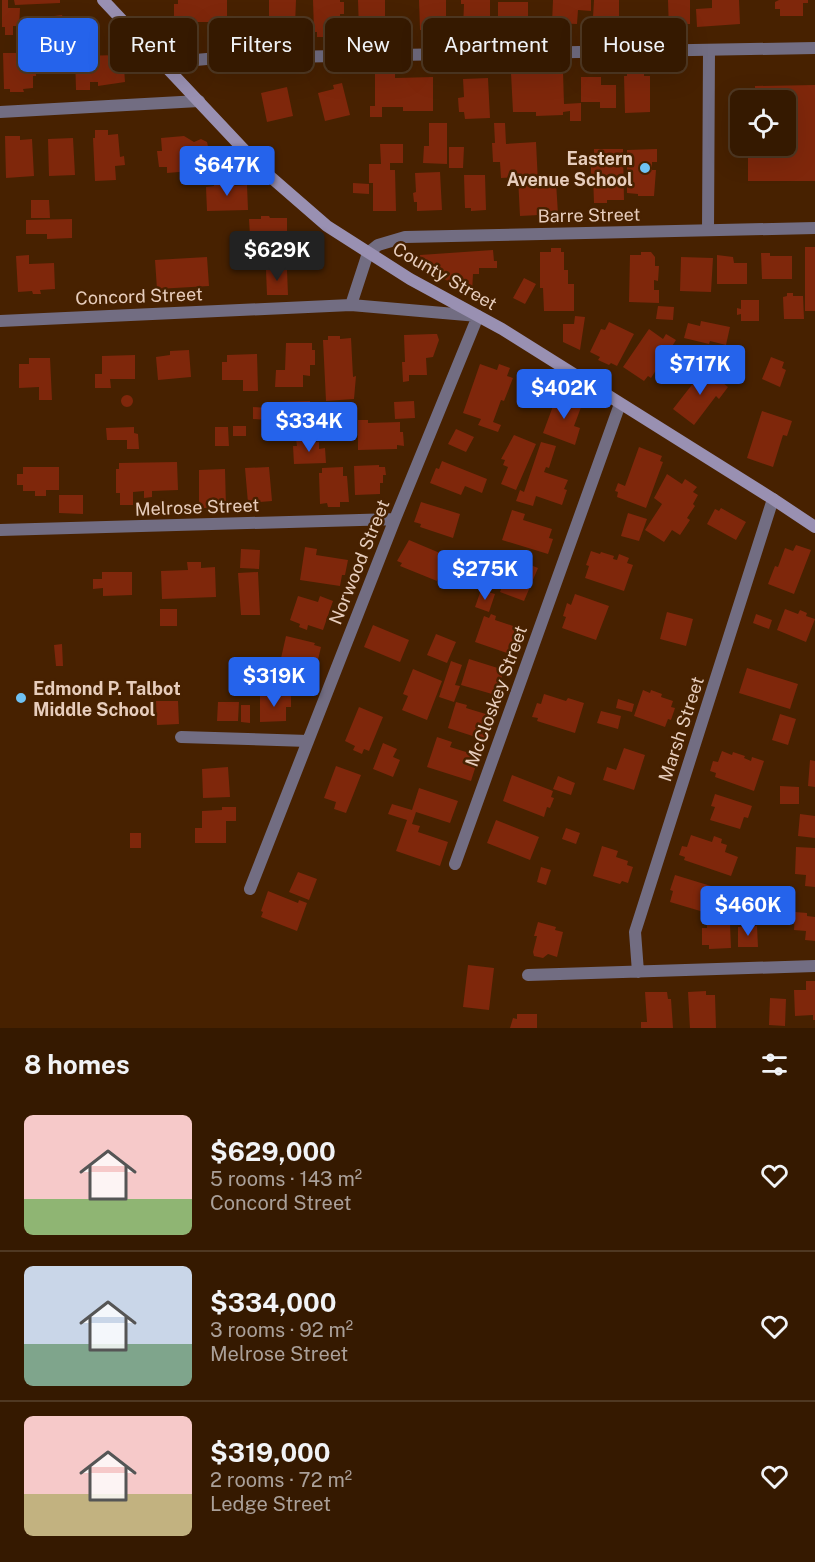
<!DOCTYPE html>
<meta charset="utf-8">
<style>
body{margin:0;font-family:"Public Sans",sans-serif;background:#40260f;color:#f1f3f6;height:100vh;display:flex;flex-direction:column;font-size:22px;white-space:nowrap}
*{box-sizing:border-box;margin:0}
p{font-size:20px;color:#aaa099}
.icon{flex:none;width:33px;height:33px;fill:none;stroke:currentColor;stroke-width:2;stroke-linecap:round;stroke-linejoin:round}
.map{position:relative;height:1028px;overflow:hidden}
.details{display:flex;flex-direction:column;background:#351900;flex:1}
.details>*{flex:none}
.top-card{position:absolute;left:18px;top:18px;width:780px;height:54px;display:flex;gap:12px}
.tools{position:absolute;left:730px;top:90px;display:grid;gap:12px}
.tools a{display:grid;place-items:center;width:66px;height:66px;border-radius:9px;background:#351900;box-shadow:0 6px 24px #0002,0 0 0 2px #4f3822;font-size:30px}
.price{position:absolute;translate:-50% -51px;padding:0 14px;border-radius:6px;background:#2563eb;color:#fff;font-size:20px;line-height:39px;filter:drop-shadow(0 2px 3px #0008)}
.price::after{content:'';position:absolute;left:50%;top:36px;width:18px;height:14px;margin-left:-9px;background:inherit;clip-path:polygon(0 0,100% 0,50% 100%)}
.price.on{background:#222;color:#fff}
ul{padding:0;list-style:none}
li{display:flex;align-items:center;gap:18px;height:150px;padding:0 24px}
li+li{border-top:2px solid #4f3822}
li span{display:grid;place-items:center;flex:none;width:168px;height:120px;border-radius:9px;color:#555}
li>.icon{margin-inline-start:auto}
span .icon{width:72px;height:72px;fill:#fffc;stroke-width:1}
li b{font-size:26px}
h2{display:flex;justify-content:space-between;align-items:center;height:72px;padding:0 24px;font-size:26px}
.pill{padding:0 21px;border-radius:9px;background:#351900;box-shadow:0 6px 24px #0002,0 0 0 2px #4f3822;font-size:21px;line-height:54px}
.pill.on{background:#2563eb;color:#fff}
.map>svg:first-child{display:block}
</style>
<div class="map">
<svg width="815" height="1028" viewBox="0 0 815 1028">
<rect width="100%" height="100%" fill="#472100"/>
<!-- building -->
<path fill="#7f270b" d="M2 0H8V8H20L19 26H13V35H5V27H2Z
M14 0H60V3L15 5Z
M178 0H227V22H193V26L174 27V4H178Z
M269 0H296L295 26H273V20H269Z
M313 0H340V2H344V14H340V32H332V37H317V32H314Z
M358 0H385V31H359Z
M419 0H446V30H420Z
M461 0H490V29L486 28V35H469V28H463L464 4H461Z
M553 0H591V11L578 10 577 24 552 23Z
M594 0H619V17H593Z
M668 0H690V24H685V31L669 32Z
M712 0H739L740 24 697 27 696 9 712 8Z
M779 0H808V3H803V16H780V9H775V2Z
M498 2H528V29H498Z
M62 15 63 19 76 18V23H90L92 49 53 51 51 19H54V16Z
M3 53H33V61H36V76H33V88L23 89 24 92H10V89H4Z
M120 55 121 67H124L125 82 98 86V82H90V90H76L75 56Z
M627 69H644V76H650V112L625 113 624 76H627Z
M375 72H395V78L433 77V111H403V107H382V117H370V106H375Z
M563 72 564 104 581 103V121H570V111L563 112V115L536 116V112H513L511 73Z
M581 77H601V85H616V108H600V102H581Z
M488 78 490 118 465 119 464 112H459L458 98 464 97 463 79Z
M342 83 350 115 325 121 318 93 334 89 333 85Z
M815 85V181H748V146H786V100H755V86Z
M287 87 293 116 267 122 261 93Z
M429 123H447V164L423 163 424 146H429Z
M494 123H505L506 144 536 142 538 183 556 182 558 214 520 216 518 177 501 178 500 162H493L492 143H495Z
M95 130H108V135L118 134 120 157 124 156 125 165 115 166 116 180 95 181 93 138H95Z
M5 136H20V140L32 139 34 176 6 178Z
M184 136 194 142 201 139 207 142 209 151 212 154 213 166 191 168V171L167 173V167H159L157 151H162L161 138Z
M73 138 75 175 49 176 48 139Z
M380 144H403V163H390V170H395L396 211H373V183H369V164H381Z
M449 147H464L463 168H449Z
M594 149H623L624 200H607V203H594L593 175H591V159H594Z
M657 149V162H652V170H656L654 196H638V194L627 193V150Z
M440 172 442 210 417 211V202H414L413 193 416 192 415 173Z
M464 175H485L486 210 471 211V208H465Z
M235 182V186L247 185 248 210 207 211 206 187 214 186V183Z
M353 183 369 184V194L353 193Z
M31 200H49L50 218H31Z
M261 216H269L270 218H287V231H281L282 244 273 245V249H262V253H251L249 219H261Z
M72 219V238L47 239V234H26V220Z
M805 247H815V311H805Z
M551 248H561V252H564V270H568V284H574V311H544L543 288H540V252H551Z
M493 250 494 261H497V268H479V274H473L472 293 420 267V255Z
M641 252H651L655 257V266H659L658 281 654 280V290H659V303L629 302 630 255H641Z
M761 253H770V256H792V279H762Z
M29 255V264L54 263 55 289 40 290 41 294H33L32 291 18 292 16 256Z
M717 255 733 257 734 263H747V284H717Z
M207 257 209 286 157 289 155 260Z
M681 257 713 258 711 292 680 291Z
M266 270H287L288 295H267Z
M524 278 536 284 525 304 513 298Z
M787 293H793V296H803L804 319H784L783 297 787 296Z
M741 300H759V321H741V314L737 315V308L741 309Z
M658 306 674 307 673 320 656 319Z
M575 316 585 317 580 350 563 342V324H574Z
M701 321 730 327 726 345 710 341 709 344 684 338 688 323 700 326Z
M609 322 634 334 617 366 611 363 609 365 598 360 600 357 590 352 601 329 605 330Z
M649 329 663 339 666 334 676 340 669 351 666 349 655 365 658 367 651 378 648 376 644 381 623 367Z
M433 334H437L439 340 433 357 426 358 427 375H409V381L403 382 402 362H405L404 335Z
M328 336H340V339L351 338 353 377 356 376 354 399 326 401 323 340H328Z
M286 343H312V350H315V365H310V376L303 375V387H275L276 370H285Z
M189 350 191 377 158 380 156 357 170 355V351Z
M257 354 258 391H243V380H222V362H227V355Z
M135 355V379H110L111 388H95V374H102V356Z
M771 357 784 362 782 368 786 370 780 387 762 379Z
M29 358H50L52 400H39V387L19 388V364H29Z
M480 364 497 370 499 364 510 368 507 376 513 378 504 401 501 400 493 422 501 425 498 432 478 425 481 419 463 413Z
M705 368 728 387 719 399 716 396 694 425 673 409Z
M562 394 583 402 574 426 580 428 575 445 543 433 556 398 560 400Z
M121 401a6 6 0 1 1 12 0a6 6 0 1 1-12 0Z
M310 401V417L284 418V421L274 422 273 411H281L280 402Z
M414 401 415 418 395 419 394 402Z
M253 407 268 408 267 420 253 419Z
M762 411 792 421 787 436 783 435 773 467 747 458Z
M358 420H368V423L400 422V432H403L404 446 397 445V449L358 450Z
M233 426H246V436H233Z
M134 427V433L138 434 139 449H127V440H107L106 428Z
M215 427H228L229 446H215Z
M456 429 474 437 466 452 448 444Z
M514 435 536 444 516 490 501 484 508 467 503 465 505 460 501 459Z
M296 439H304V443L319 442V449L325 448 326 463 294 464 293 446H297Z
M541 442 556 446 549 468 546 467 544 472 568 480 564 489 567 490 562 505 536 496 533 506 516 501 520 490 524 492Z
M639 447 662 456 660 461 663 462 646 508 617 497 618 492 615 491 618 483 625 486Z
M442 461 487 479 482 493 465 486 461 495 430 483 436 468 439 469Z
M177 462 178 490 152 491V497L144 498V491L133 492V505H120V493H116V469H119V463Z
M379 465V467H385L386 475H383V483H380V494L355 495 354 466Z
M23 467H59V490H46V496H35V491H23V485H17V474H23Z
M269 467 272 501 248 503 245 468Z
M343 467V476H347L349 502H340V507H328L327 503 320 504 319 473H322V468Z
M225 469 226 508H199V470Z
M667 474 682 484 685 479 697 487 693 492 698 495 693 504 695 506 687 518 690 520 680 535 672 530 664 542 645 530 662 504 654 498Z
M59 495H83V514L59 513Z
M421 502 460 514 453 538 420 527 421 524 414 522Z
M721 508 746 522 736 540 707 524 715 509 719 511Z
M512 510 525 514 523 520 552 529 549 538 553 539 548 554 502 540Z
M628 513 647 519 639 541 621 536Z
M409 540 447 556 437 581 400 566 402 563 397 561Z
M796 545 811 550 794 594 768 584 775 566 778 567 785 548 793 551Z
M305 547 317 549 316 555 348 560 345 575H342L340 586 300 580Z
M241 549 260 550 259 569 240 568Z
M591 551 600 554 601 552 614 556 613 559 617 560 619 554 629 558 627 563 633 565 624 591 585 578 589 566 586 565Z
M513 558 538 568 524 601 500 592Z
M187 562H201V568L215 567 216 597 162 599 161 571 188 570Z
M102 572H132V595L103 596V588L93 589V579H102Z
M258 572 260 615H241L238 573Z
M481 590 495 594 489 612 475 607Z
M575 594 609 606 596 640 562 628 566 617 563 616 567 603 571 605Z
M298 596 318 602 320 596 333 601 323 630 308 625 307 630 299 627 300 624 290 620Z
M160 609H177V626H160Z
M785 609 798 614 800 610 807 613 806 616 815 619 806 642 777 630Z
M667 612 693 619 686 646 660 639Z
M491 614 496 616 495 620 519 628 507 653 475 642 484 616 489 618Z
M756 614 772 620 769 629 753 623Z
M373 625 409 640 400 662 364 647Z
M436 634 456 642 447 663 427 655Z
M286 636 315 643 314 645 321 647 317 664 312 662 311 668 291 663 290 669 279 667Z
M62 644 63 666H56L54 645Z
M469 659 504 670 501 679 504 680 499 696 461 685Z
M451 661 462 665 455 685 460 686 454 702 439 697Z
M747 668 798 684 790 709 739 693Z
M413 669 442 681 427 720 402 710 408 696 403 694Z
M643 690 650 693 651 690 662 694 661 697 673 701 671 707 675 708 671 720 668 719 665 727 634 716Z
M544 694 566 701 568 698 584 703 575 733 537 721 538 718 532 717 537 703 541 704Z
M260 696H291V707H286V721L260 722Z
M618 699 634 704 632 712 616 708Z
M156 701H178L179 724 157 725Z
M218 702H239L238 721H217Z
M456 702 467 705 466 708 489 715 486 725 489 726 485 740 448 728Z
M241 705H250V723L241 722Z
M359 707 383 717 369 751 364 749 362 754 353 750 355 746 345 741Z
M601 711 621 716 618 729 597 723Z
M780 714 796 719 788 745 772 740Z
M437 737 452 742 450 747 479 756 471 781 427 767Z
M383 743 397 749 393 757 400 760 393 777 373 769Z
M624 748 645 755 634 790 603 780 607 767 616 770Z
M722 751 732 755 733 752 745 756 744 758 751 761 752 757 764 761 754 791 715 777 716 773 710 771 713 761 718 762Z
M810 760 815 761V787L808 786Z
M336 766 361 775 346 813 334 809 336 802 324 798Z
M228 767 230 797 203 798 202 769Z
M512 775 553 791 551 797 554 798 550 808 547 807 544 817 503 801Z
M558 776 575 783 571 795 553 789Z
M780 786 799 787V804H780Z
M419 788 458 801 450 823 416 812 412 824 420 826 418 832 448 842 440 866 396 851 407 820 388 814 392 804 412 810Z
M715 794 752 806 748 818 744 817 740 829 710 820 715 807 711 806Z
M222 807H236V821H226V843H195V828H202V811L222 810Z
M800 814 815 816V838L798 836Z
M496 820 539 837 530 860 487 843Z
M566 828 580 833 576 844 562 839Z
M130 833H141V848H130Z
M691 835 712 842 714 836 722 839 721 843 727 845 725 852 738 857 731 876 684 860 685 857 679 855 682 846 687 847Z
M602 846 618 851 616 857 628 861 627 865 633 867 628 883 622 881 620 884 593 876Z
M796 847 815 848V887L805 886 806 875 795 874Z
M541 867 551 870 546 885 537 882Z
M298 872 317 879 309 900 289 892Z
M675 875 724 890 720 902 711 900 707 913 670 902 673 891 670 890Z
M268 891 298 903 299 900 307 903 297 931 261 917 263 912 261 911Z
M795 912 807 913V916L815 917V941L805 940 806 931 794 930Z
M538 922 556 927 555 930 563 932 557 957 548 954 543 958 534 956 533 952 537 936H534Z
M730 924 731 948 709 949V945H702V928H707V925Z
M757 926 758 947H738V927Z
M468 965 494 968 489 1010 463 1007Z
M806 981H815V1020H813V1015L795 1016 794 990H806Z
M706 991V995H715L716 1028H690L688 992Z
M645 992H667L668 999H671L673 1028H641V1022H647Z
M770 998 786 999 785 1026 769 1025Z
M517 1014H537V1028H510L513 1018 517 1019Z"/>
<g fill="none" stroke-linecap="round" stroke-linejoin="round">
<!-- lane -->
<path stroke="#726d82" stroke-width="12" d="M708 230 709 50"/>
<!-- street -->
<path stroke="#726d82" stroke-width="12" d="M162 63 218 58 815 48
M0 112 199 101
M351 305 368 253 378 245 405 237 815 228
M0 321 351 305 478 316 395 519 250 889
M0 530 395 519
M181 737 308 741
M455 864 620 404
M638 972 635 932 773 499
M528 975 815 966"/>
<!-- secondary -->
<path stroke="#9990b2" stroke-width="12" d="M103 0 266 173 327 226 410 279 502 329 773 499 815 527"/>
</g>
<!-- markers -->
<g fill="#6fc2f4" stroke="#472100" stroke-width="2">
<circle cx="645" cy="168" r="6"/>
<circle cx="21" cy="698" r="6"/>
</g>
<g text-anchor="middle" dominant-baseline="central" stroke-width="5" stroke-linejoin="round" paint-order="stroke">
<!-- poi labels -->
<g font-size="18" font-weight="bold" fill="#e7cdbc" stroke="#472100" text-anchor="end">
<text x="633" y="158">Eastern<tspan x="633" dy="21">Avenue School</tspan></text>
<text x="33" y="688" text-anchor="start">Edmond P. Talbot<tspan x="33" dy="21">Middle School</tspan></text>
</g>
<!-- street labels -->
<g font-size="18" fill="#e7cdbc" stroke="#472100">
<text transform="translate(589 215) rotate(-1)">Barre Street</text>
<text transform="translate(445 276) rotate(30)">County Street</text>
<text transform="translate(139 296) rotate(-2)">Concord Street</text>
<text transform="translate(197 507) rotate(-2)">Melrose Street</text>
<text transform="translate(359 562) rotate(-68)">Norwood Street</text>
<text transform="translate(496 696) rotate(-70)">McCloskey Street</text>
<text transform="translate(681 729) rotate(-72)">Marsh Street</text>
</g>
</g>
</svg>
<div class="tools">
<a><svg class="icon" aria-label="locate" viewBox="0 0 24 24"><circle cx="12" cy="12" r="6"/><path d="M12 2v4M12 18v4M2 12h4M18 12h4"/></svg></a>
</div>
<b class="price" style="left:227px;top:197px">$647K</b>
<b class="price on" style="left:277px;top:282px">$629K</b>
<b class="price" style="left:700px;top:396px">$717K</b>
<b class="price" style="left:564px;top:420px">$402K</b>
<b class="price" style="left:309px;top:453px">$334K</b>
<b class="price" style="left:485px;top:601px">$275K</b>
<b class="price" style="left:274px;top:708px">$319K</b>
<b class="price" style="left:748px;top:937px">$460K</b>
<div class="top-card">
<a class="pill on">Buy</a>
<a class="pill">Rent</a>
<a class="pill">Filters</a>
<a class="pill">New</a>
<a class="pill">Apartment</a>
<a class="pill">House</a>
</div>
</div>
<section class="details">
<h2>8 homes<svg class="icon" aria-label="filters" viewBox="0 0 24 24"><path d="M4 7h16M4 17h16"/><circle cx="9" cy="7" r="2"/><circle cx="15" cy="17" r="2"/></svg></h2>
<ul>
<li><span style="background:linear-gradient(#f6c9c9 70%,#8fb573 0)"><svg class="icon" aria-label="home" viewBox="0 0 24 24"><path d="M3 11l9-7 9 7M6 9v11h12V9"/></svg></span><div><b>$629,000</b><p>5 rooms · 143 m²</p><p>Concord Street</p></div><svg class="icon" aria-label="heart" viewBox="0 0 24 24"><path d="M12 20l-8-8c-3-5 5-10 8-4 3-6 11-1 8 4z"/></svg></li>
<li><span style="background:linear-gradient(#c9d6e8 65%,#7fa58c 0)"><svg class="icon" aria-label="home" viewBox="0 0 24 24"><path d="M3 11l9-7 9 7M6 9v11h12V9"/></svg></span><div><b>$334,000</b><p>3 rooms · 92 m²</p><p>Melrose Street</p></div><svg class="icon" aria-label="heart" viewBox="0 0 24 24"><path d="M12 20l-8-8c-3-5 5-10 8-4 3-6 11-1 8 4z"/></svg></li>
<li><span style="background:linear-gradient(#f6c9c9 65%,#c2b280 0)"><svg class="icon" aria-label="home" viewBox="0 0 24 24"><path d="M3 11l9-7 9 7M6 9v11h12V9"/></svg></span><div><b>$319,000</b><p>2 rooms · 72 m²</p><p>Ledge Street</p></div><svg class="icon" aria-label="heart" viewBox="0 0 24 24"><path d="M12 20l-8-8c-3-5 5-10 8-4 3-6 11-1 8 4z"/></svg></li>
</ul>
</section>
